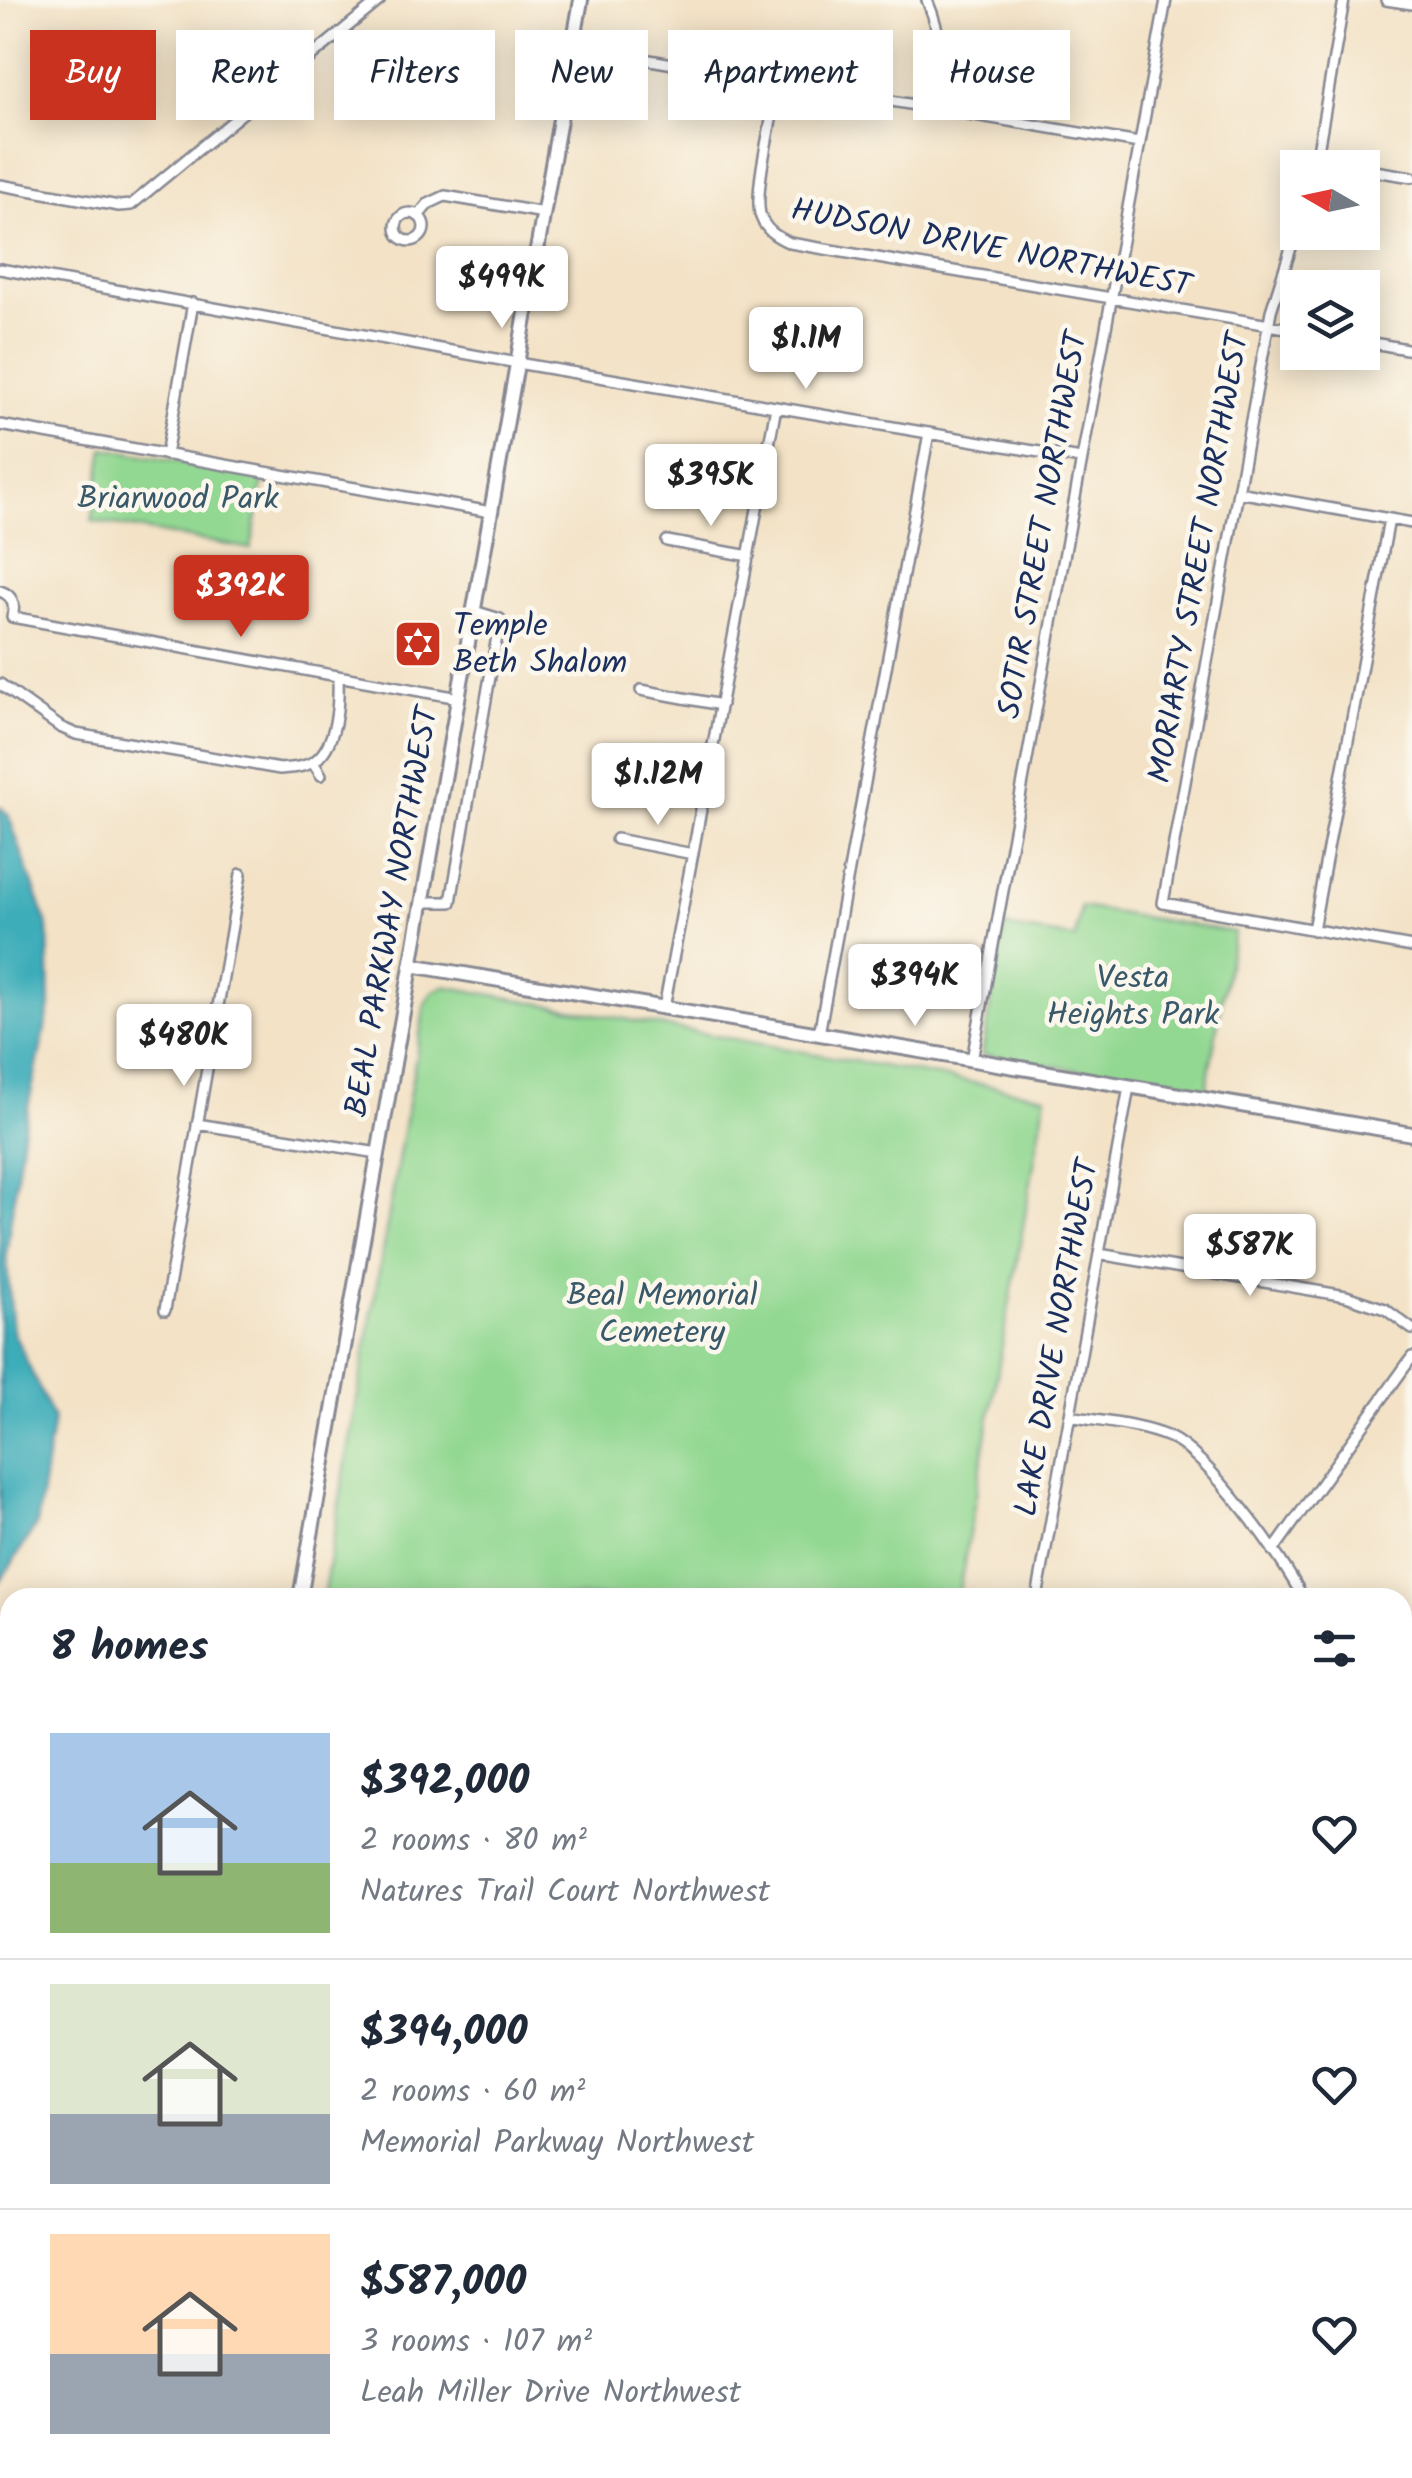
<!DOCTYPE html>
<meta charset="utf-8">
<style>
body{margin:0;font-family:Kalam,sans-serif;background:#f2f2f3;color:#1f2937;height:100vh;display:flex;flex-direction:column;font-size:38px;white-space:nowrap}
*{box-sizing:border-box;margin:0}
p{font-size:32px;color:#747a83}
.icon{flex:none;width:55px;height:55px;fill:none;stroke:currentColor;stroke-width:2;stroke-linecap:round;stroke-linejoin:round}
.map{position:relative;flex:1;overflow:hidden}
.drawer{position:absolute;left:0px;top:1588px;width:1412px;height:892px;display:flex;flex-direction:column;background:#fff;border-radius:30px 30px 0 0;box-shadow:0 5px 25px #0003}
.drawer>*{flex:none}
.top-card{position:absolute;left:30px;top:30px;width:1352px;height:90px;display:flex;gap:20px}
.needle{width:65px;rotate:279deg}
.tools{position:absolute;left:1280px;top:150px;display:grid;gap:20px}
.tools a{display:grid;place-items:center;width:100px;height:100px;border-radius:0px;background:#fff;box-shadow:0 5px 25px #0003;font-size:50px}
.price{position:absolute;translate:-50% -85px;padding:0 22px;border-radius:10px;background:#fff;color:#222;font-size:32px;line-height:65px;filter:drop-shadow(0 2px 5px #0008)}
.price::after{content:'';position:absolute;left:50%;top:60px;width:30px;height:22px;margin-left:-15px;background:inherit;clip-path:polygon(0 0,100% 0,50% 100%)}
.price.current{background:#c8321e;color:#fff}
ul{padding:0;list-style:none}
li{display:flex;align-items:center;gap:30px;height:250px;padding:0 50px}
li+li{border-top:2px solid #e0e1e3}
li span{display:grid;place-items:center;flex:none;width:280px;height:200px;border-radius:0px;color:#555}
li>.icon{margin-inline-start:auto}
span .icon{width:120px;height:120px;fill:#fffc;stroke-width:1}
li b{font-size:42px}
h2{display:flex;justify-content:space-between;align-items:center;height:120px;padding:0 50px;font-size:42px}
.pill{padding:0 35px;border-radius:0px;background:#fff;box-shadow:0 5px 25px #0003;font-size:35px;line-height:90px}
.pill.current{background:#c8321e;color:#fff}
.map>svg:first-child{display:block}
</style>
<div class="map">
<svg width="1412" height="2478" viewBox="0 0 1412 2478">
<rect width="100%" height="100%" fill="#fbf7ec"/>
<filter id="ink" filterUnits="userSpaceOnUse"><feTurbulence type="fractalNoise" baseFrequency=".01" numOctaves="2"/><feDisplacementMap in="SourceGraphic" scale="20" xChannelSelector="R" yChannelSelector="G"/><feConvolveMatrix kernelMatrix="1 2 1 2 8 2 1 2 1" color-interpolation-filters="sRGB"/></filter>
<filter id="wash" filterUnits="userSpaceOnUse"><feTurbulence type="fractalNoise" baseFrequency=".0048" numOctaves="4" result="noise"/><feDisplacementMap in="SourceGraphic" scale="40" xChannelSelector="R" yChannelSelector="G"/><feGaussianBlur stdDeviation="2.25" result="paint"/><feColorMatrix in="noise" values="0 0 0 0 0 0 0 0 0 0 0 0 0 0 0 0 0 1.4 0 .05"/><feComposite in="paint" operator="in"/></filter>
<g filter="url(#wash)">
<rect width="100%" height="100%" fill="#f3e2c6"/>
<!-- green -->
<path fill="#93d892" stroke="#578478" stroke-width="2.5" d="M104 448 264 476 251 549 92 521Z
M1081 907 1234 932 1206 1090 982 1055 1004 927 1075 938Z
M444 986 1046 1096 958 1597H323L425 1004 432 992Z"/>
<!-- forest -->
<path fill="#76b87c" stroke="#48746d" stroke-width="2.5" d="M1402 2017 1412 2018V2225L1402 2223Z"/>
<!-- water -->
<path fill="#3eadb9" stroke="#2c6e8c" stroke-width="2.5" d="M0 807 8 814 48 927 50 1006 24 1126 6 1254 13 1331 53 1419 37 1524 0 1582Z
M0 1896 10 1906V1998L0 1979Z"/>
</g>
<g filter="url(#ink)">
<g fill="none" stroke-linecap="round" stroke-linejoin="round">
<!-- street casing -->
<g stroke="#878892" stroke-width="14">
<path id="street" d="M927 0C943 37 944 70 936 109
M1386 0 1412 4
M573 47 1139 143
M779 82C774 110 752 195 761 217 766 231 777 237 790 243L1298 330
M1316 161 1356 168
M1315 168 1344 0
M1362 169 1412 177
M0 185 119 206 131 205 380 0
M396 227a14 14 0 1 1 28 0a14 14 0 1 1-28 0Z
M418 216 428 204 445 196 544 213
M1298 226 1271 311 1163 903 1412 947
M0 269 523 364 1081 459
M1362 341 1412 350
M0 425 491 512
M166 455 193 303
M1238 492 1412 523
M667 541 749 556
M0 591C12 595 16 604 12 617
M12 617 459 698
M0 684 60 727 76 734 280 769C291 768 303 768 313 762 337 747 339 703 338 677
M641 690 721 705
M313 762 321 775
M616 839 693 854
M422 902H451L500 619 474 611
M1313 930 1389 519
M664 1008 776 407
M819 1034 929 433
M972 1060 1166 0
M197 1124 378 1153
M1099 1254 1346 1296 1385 1309 1412 1329
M165 1310 241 874
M1070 1416C1102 1422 1138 1424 1169 1437 1208 1455 1283 1558 1303 1598
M1273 1551 1412 1357
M1037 1598 1129 1087
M1 1750 10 1743
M1402 1829 1412 1832
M1402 2011 1412 2013
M4 2478 20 2470
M517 2478 518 2470
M815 2478 816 2470
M1097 2478 1099 2470"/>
</g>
<!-- secondary casing -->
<g stroke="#878892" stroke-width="18">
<path id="secondary" d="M411 965 1412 1134
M300 1598 581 0
M0 2179 10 2171
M1044 2470 1088 2478
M292 2478 303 2470"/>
</g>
<!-- primary casing -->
<g stroke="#878892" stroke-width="19">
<path id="primary" d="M0 2208 10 2214
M0 2247 10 2262
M157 2470 163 2478
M190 2470 196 2478"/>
</g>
<!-- street -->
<use href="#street" stroke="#fff" stroke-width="9"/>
<!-- secondary -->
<use href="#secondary" stroke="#fff" stroke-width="12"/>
<!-- primary -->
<use href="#primary" stroke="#fff" stroke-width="14"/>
</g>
</g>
<!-- icons -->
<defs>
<g id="synagogue-square" transform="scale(2.5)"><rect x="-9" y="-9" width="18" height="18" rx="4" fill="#c8321e" stroke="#fbf7ec"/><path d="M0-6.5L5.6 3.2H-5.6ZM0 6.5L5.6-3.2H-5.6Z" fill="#fff"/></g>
</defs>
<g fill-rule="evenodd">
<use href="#synagogue-square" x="418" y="644"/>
</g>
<g text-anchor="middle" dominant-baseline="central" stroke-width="9" stroke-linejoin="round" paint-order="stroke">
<!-- street labels -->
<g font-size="32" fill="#1b2f5e" stroke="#fbf7ec">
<text transform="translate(991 249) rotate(11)">HUDSON DRIVE NORTHWEST</text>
<text transform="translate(1044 525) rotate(-80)">SOTIR STREET NORTHWEST</text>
<text transform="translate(1200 558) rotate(-80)">MORIARTY STREET NORTHWEST</text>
<text transform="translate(393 912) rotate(-80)">BEAL PARKWAY NORTHWEST</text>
<text transform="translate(1058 1338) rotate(-80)">LAKE DRIVE NORTHWEST</text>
</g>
<!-- park labels -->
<g font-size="32" fill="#39596b" stroke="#fbf7ec">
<text x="178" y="499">Briarwood Park</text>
<text x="1133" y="978">Vesta<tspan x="1133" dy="37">Heights Park</tspan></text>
<text x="662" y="1296">Beal Memorial<tspan x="662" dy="37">Cemetery</tspan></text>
</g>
<!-- poi labels -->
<g font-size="32" fill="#1b2f5e" stroke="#fbf7ec" text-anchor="start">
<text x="453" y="626">Temple<tspan x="453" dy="37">Beth Shalom</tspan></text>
</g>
</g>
</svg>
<div class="tools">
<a><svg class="needle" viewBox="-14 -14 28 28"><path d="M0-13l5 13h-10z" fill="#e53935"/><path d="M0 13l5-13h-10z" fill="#747a83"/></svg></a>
<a><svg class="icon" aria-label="layers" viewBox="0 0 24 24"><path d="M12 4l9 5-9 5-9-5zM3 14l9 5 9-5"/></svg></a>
</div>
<b class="price" style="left:502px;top:331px">$499K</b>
<b class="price" style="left:806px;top:392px">$1.1M</b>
<b class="price" style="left:711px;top:529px">$395K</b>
<b class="price current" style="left:241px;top:640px">$392K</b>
<b class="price" style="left:658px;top:828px">$1.12M</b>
<b class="price" style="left:915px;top:1029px">$394K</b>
<b class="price" style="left:184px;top:1089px">$480K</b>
<b class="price" style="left:1250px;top:1299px">$587K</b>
<div class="top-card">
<a class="pill current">Buy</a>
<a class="pill">Rent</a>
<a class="pill">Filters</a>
<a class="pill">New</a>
<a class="pill">Apartment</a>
<a class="pill">House</a>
</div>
<section class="drawer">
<h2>8 homes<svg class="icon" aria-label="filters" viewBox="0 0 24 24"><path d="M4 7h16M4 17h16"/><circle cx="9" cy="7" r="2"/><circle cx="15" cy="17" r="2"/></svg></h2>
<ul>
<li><span style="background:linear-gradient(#a9c7e8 65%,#8fb573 0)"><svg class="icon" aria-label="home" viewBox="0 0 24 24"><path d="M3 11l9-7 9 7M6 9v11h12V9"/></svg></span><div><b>$392,000</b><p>2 rooms · 80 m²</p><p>Natures Trail Court Northwest</p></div><svg class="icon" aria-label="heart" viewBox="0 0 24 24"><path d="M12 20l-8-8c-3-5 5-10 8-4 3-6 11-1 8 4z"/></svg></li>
<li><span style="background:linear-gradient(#dfe7d0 65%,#9aa5b1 0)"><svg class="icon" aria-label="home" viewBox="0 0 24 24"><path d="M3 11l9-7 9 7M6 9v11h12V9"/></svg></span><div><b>$394,000</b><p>2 rooms · 60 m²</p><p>Memorial Parkway Northwest</p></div><svg class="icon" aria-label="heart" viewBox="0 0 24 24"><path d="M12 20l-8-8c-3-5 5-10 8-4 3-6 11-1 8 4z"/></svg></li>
<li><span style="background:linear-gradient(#ffd9b3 60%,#9aa5b1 0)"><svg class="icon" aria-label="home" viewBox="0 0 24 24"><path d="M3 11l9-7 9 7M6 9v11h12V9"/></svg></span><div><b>$587,000</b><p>3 rooms · 107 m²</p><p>Leah Miller Drive Northwest</p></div><svg class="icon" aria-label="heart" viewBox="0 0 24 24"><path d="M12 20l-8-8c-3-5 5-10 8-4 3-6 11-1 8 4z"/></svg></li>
</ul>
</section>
</div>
